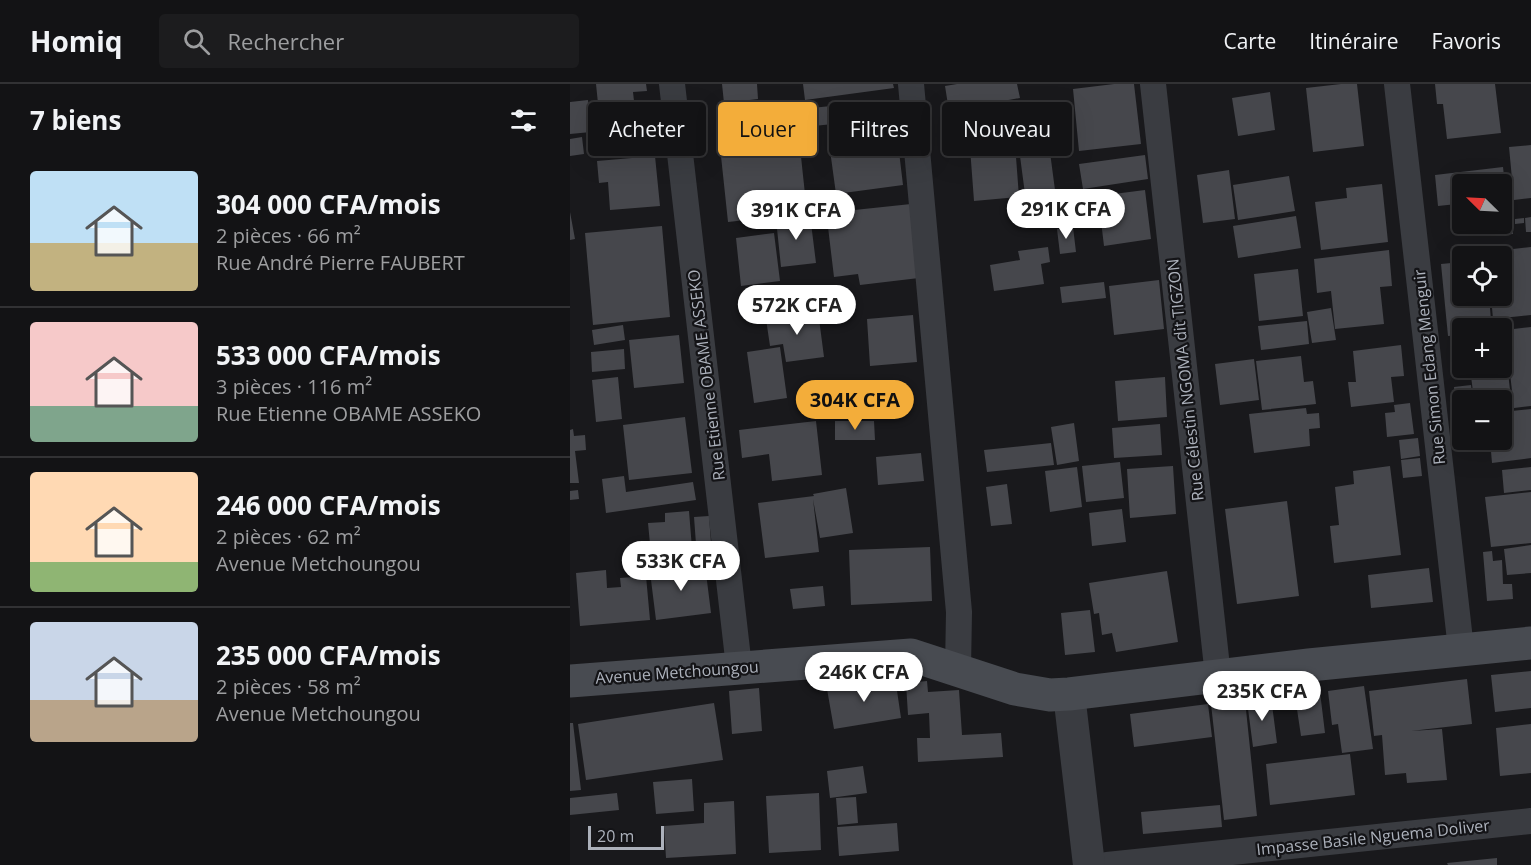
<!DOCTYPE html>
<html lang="fr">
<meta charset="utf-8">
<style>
body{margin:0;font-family:"Open Sans",sans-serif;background:#1c1c1e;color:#f1f3f6;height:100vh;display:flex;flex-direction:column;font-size:22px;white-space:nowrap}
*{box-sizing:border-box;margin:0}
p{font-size:20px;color:#9d9ea0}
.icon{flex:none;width:33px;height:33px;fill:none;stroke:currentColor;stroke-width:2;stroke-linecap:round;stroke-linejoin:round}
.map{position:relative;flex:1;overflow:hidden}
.details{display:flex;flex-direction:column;background:#131315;width:570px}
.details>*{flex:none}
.banner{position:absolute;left:18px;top:18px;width:570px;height:54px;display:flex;gap:12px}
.needle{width:39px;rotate:294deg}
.tools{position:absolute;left:882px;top:90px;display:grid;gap:12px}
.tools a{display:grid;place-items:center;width:60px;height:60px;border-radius:6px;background:#131315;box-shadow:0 6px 24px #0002,0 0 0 2px #323234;font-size:30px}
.scale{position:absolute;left:18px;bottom:15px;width:76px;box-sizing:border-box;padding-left:6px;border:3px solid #acb1bb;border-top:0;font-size:16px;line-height:21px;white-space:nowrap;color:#acb1bb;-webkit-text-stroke:4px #141417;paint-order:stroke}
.price{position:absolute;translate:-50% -51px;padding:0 14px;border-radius:21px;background:#fff;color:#222;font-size:20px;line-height:39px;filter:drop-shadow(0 2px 3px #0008)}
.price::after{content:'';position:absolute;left:50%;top:36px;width:18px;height:14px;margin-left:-9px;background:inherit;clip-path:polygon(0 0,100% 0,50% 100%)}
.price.selected{background:#f3ad3a;color:#111}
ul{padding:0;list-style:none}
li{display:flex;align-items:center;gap:18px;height:150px;padding:0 30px}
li+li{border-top:2px solid #323234}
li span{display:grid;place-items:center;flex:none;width:168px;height:120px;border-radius:6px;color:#555}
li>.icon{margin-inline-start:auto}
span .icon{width:72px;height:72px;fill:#fffc;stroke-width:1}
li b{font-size:26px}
h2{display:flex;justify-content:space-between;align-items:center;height:72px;padding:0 30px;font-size:26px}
.tag{padding:0 21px;border-radius:6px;background:#131315;box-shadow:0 6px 24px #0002,0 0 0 2px #323234;font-size:21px;line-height:54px}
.tag.selected{background:#f3ad3a;color:#111}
header{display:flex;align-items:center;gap:36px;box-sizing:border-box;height:84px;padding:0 30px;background:#131315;border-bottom:2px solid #323234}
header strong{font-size:28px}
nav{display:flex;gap:33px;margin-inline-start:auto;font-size:21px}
.search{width:420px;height:54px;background:#1c1c1e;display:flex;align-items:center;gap:15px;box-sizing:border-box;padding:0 21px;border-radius:6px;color:#9d9ea0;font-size:22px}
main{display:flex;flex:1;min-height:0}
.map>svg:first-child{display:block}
</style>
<header>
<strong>Homiq</strong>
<div class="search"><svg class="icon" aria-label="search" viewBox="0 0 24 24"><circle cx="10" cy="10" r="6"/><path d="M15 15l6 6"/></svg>Rechercher</div>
<nav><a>Carte</a><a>Itinéraire</a><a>Favoris</a></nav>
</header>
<main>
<section class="details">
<h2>7 biens<svg class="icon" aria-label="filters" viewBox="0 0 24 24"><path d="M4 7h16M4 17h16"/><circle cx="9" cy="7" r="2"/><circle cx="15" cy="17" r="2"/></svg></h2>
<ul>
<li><span style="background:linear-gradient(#bfe0f5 60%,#c2b280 0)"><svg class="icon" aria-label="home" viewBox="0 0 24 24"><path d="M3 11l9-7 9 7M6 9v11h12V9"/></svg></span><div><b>304 000 CFA/mois</b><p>2 pièces · 66 m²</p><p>Rue André Pierre FAUBERT</p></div></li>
<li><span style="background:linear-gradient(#f6c9c9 70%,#7fa58c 0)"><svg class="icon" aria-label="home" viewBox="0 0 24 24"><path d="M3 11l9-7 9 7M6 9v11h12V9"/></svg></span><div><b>533 000 CFA/mois</b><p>3 pièces · 116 m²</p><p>Rue Etienne OBAME ASSEKO</p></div></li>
<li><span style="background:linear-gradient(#ffd9b3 75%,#8fb573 0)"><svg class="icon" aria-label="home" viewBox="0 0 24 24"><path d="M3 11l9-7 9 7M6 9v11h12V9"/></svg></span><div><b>246 000 CFA/mois</b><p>2 pièces · 62 m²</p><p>Avenue Metchoungou</p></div></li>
<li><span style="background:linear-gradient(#c9d6e8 65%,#b9a48a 0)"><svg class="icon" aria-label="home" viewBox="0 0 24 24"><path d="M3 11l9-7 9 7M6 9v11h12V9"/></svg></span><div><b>235 000 CFA/mois</b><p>2 pièces · 58 m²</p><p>Avenue Metchoungou</p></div></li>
</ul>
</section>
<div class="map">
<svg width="961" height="781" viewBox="0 0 961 781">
<rect width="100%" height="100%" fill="#19191c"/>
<!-- building -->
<path fill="#46474c" d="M26 0H76L77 7 63 8 66 35 30 39Z
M152 0H187L188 15 154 19Z
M233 0H323L324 4 235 16Z
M387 0H447L450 14 379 27 375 2Z
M544 0H564L571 60 509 67 503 5Z
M771 0H787L794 62 743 68 736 4Z
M865 0H925L931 49 877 55 873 20H867Z
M700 8 705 46 668 52 662 14Z
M18 16 21 48 0 50V18Z
M192 20 195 38 227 35 237 129 158 138 146 25Z
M261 22 263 40 234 43 232 25Z
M443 33 449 113 404 117 398 37Z
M325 34 333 101 266 110 257 44Z
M12 53 14 70 0 72V55Z
M478 53 485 106 455 110 448 57Z
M961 61V114L944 116 939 63Z
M575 71 578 95 513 105 509 80Z
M85 72 90 122 40 126 38 98 29 99 27 77Z
M933 83 939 136 932 137V100H892V140L898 141 889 142 887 120 868 122 865 91Z
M659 86 665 135 633 139 627 91Z
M719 92 725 127 668 136 663 101Z
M812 100 818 158 751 166 745 118 777 114 776 104Z
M575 106 581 155 534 162 528 112Z
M341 120 349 194 290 201 288 190 264 193 258 143 276 141 275 127Z
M0 128 5 155 0 156Z
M240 131 246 179 211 183 206 135Z
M726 132 731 164 668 174 663 142Z
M961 133V148H956L955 134Z
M954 134V139L945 140V135Z
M941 137 943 150 920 152 919 140Z
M92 142 100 233 23 241 15 149Z
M503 143 506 168 490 170 487 145Z
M204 149 210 197 171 202 166 154Z
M478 163 480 178 471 180 474 200 424 207 420 181 450 176 448 167Z
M961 163V231L923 235 921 212H932V172H900V170Z
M819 166 822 202 810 203 814 240 765 245 761 207 747 209 744 175Z
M892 178V212H919L921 236 908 237V244H892V251L878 252 871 180Z
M728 185 733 232 689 237 684 190Z
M589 196 594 245 544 251 539 202Z
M534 198 536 214 492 219 490 203Z
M761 224 766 256 742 259 737 228Z
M248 227 254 273 216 278 213 260 200 262 196 235Z
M343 231 347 278 300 282 297 235Z
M737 237 739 260 691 266 688 242Z
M53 241 55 256 24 261 22 246Z
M961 243V322L944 324 935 246Z
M109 251 114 299 64 304 59 256Z
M831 261 834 292 821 293 824 318 781 323 778 298H786L783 267Z
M935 261 942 324 932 325V316H904L900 284H932V262Z
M210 263 217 314 184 319 177 268Z
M54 265 55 285 22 288 21 268Z
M731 272 734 298 743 297 746 320 692 326 686 277Z
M684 275 689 316 650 321 645 280Z
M48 293 52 335 26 338 22 296Z
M595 293 597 333 548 337 545 297Z
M264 297 265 317 242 319 240 299Z
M901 301 903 316H892V330H887L884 303Z
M840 319 844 350 817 353 815 329 825 328 824 321Z
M736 324 737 330 749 329 750 344 739 345 740 362 684 369 679 330Z
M961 325V374L922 379 920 356H932V328Z
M115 333 122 389 59 396 53 341Z
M246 337 252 391 202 397 199 370 172 374 169 346Z
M265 337H304L305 356H265Z
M504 339 509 377 487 381 481 343Z
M590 340 592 371 544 374 542 344Z
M3 345 4 352 15 351 16 366 5 367 9 399H0V346Z
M848 354 850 372 831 375 829 356Z
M481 359 484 381 417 388 414 366Z
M351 369 354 397 308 401 306 373Z
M850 374 852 392 833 394 831 376Z
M550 378 554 414 516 418 512 382Z
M603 382 606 430 560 434 557 385Z
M820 382 831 471 764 479 760 442 769 441 765 403 784 400 783 387Z
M507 383 512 423 480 428 475 387Z
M961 383V406L934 409 932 386Z
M54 392 56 408 123 398 126 416 36 429 32 395Z
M437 400 442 440 421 442 416 403Z
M276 404 283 449 250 454 243 415 249 468 195 474 188 419 244 412 243 410Z
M8 406 9 415 0 416V407Z
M961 408V459L921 463 915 413Z
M717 417 729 512 667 520 655 425Z
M552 425 556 458 522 462 519 429Z
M119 427 123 477 82 481 78 439 95 438V429Z
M139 432 141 459 126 460 124 433Z
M961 461V489L937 491 934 465Z
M360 463 362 517 281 521 279 466Z
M922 467 923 477 932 476 933 500H942L943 515 917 517 913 468Z
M135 481 141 529 86 536 80 488Z
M859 484 863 518 801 524 798 491Z
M36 486 37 504 51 503 50 494 76 492 80 536 10 542 6 489Z
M597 487 608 558 546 568 542 549 532 551 529 529 524 530 519 499Z
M253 502 255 522 223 525 220 505Z
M520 526 525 568 495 571 491 529Z
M961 587V624L925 628 921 591Z
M325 593 331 634 264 645 257 605Z
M897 595 902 640 841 647 872 645 877 696 837 699 836 689 815 691 812 651 804 652 799 607Z
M357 597 358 608 389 606 392 651 431 649 433 673 348 678 347 654H360L359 629 338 631 336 599Z
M794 602 803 665 772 669 768 640 762 641 758 607Z
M189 604 192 647 162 650 159 607Z
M750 608 755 649 731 652 725 612Z
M701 613 707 659 683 663 677 617Z
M675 616 687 732 654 736 641 620Z
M144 619 153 676 16 696 8 640Z
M638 620 642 653 564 663 560 630Z
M0 639H3L11 706 0 707Z
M961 640V689L930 692 926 644Z
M780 670 785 711 700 721 696 680Z
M293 682 297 709 260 714 257 687Z
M122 695 124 727 86 730 83 698Z
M47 709 49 726 0 731V714Z
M249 709 251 766 199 769 196 712Z
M286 713 288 739 268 741 266 714Z
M164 717 166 770 96 774 94 742 134 739V719Z
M650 721 652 743 573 750 571 728Z
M327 739 329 767 269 772 267 743Z
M927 774V781H878L877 779Z"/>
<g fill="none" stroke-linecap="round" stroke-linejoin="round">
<!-- minor -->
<path stroke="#3a3c41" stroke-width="26" d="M102 0 169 583
M341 0 389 528 388 585
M583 0 648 592
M827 0 891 565
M537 781 961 737"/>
<!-- tertiary -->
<path stroke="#3a3c41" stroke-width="32" d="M499 610 519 781"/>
<!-- secondary -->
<path stroke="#484b51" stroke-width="33" d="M0 597 341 571 445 605 480 611 499 610 739 581 961 559"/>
</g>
<g text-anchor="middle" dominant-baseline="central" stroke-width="4.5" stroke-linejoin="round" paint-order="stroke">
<!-- street labels -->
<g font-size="16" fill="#acb1bb" stroke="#141417">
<text transform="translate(859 283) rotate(-96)">Rue Simon Edang Menguir</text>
<text transform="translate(136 291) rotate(-97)">Rue Etienne OBAME ASSEKO</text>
<text transform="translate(615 296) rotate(-96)">Rue Célestin NGOMA dit TIGZON</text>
<text transform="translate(107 588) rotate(-4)">Avenue Metchoungou</text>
<text transform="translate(803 753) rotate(-6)">Impasse Basile Nguema Doliver</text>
</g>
</g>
</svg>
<div class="tools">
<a><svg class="needle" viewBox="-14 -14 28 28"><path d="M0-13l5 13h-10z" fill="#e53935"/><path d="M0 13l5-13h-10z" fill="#9d9ea0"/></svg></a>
<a><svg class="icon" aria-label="locate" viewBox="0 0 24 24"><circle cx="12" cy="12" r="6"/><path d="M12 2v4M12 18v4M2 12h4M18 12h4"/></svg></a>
<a>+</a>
<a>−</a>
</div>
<div class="scale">20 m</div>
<b class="price" style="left:496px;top:156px">291K CFA</b>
<b class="price" style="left:226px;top:157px">391K CFA</b>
<b class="price" style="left:227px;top:252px">572K CFA</b>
<b class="price selected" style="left:285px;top:347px">304K CFA</b>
<b class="price" style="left:111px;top:508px">533K CFA</b>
<b class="price" style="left:294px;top:619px">246K CFA</b>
<b class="price" style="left:692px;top:638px">235K CFA</b>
<div class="banner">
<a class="tag">Acheter</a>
<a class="tag selected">Louer</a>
<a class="tag">Filtres</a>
<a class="tag">Nouveau</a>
</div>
</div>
</main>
